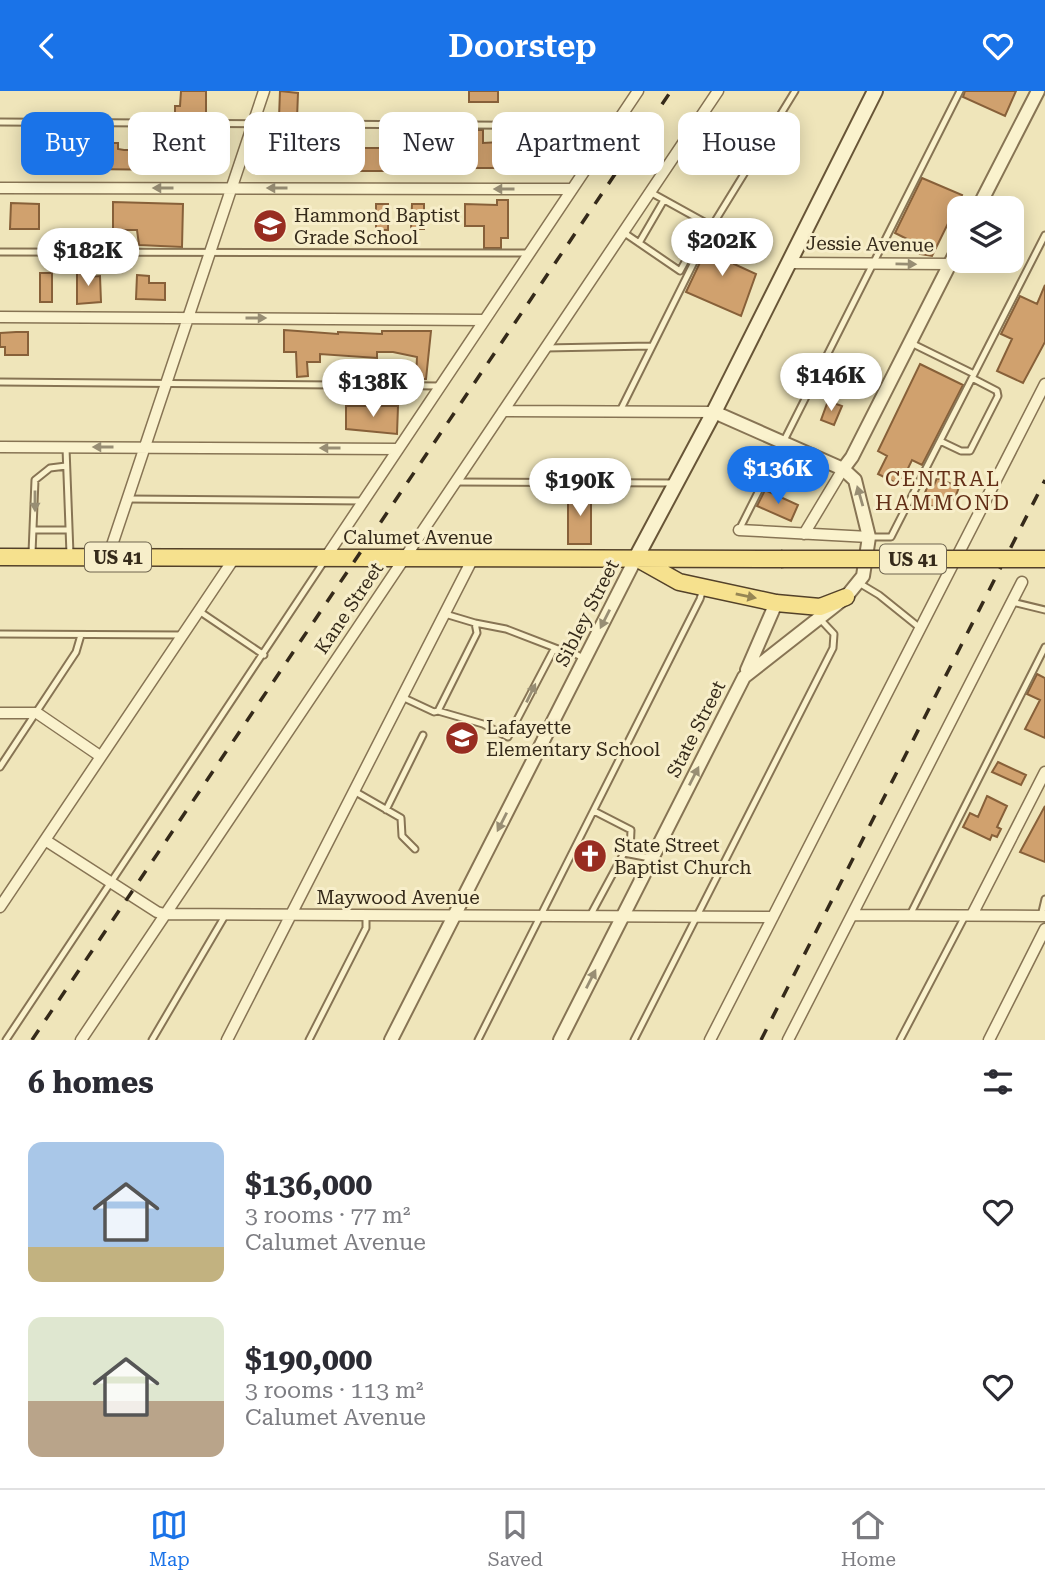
<!DOCTYPE html>
<meta charset="utf-8">
<style>
body{margin:0;font-family:"Roboto Serif",serif;background:#f2f2f3;color:#2b2b33;height:100vh;display:flex;flex-direction:column;font-size:26px;white-space:nowrap}
*{box-sizing:border-box;margin:0}
p{font-size:23px;color:#7c7c81}
.icon{flex:none;width:38px;height:38px;fill:none;stroke:currentColor;stroke-width:2;stroke-linecap:round;stroke-linejoin:round}
.map{position:relative;height:949px;overflow:hidden}
.sheet{display:flex;flex-direction:column;background:#fff;flex:1}
.sheet>*{flex:none}
.banner{position:absolute;left:21px;top:21px;width:1004px;height:63px;display:flex;gap:14px}
.controls{position:absolute;left:947px;top:105px;display:grid;gap:14px}
.controls a{display:grid;place-items:center;width:77px;height:77px;border-radius:14px;background:#fff;box-shadow:0 4px 18px #0003;font-size:35px}
.price{position:absolute;translate:-50% -60px;padding:0 16px;border-radius:24px;background:#fff;color:#222;font-size:23px;line-height:46px;filter:drop-shadow(0 2px 4px #0008)}
.price::after{content:'';position:absolute;left:50%;top:42px;width:21px;height:16px;margin-left:-10px;background:inherit;clip-path:polygon(0 0,100% 0,50% 100%)}
.price.on{background:#1a73e8;color:#fff}
ul{padding:0;list-style:none}
li{display:flex;align-items:center;gap:21px;height:175px;padding:0 28px}
li span{display:grid;place-items:center;flex:none;width:196px;height:140px;border-radius:14px;color:#555}
li>.icon{margin-inline-start:auto}
span .icon{width:84px;height:84px;fill:#fffc;stroke-width:1}
li b{font-size:30px}
h2{display:flex;justify-content:space-between;align-items:center;height:84px;padding:0 28px;font-size:30px}
.tag{padding:0 24px;border-radius:14px;background:#fff;box-shadow:0 4px 18px #0003;font-size:24px;line-height:63px}
.tag.on{background:#1a73e8;color:#fff}
header{display:flex;justify-content:space-between;align-items:center;height:91px;padding:0 28px;background:#1a73e8;color:#fff;font-size:32px;font-weight:600}
.menu{display:flex;justify-content:space-around;align-items:center;height:98px;border-top:2px solid #e1e1e2;background:#fff;font-size:19px;color:#7c7c81}
.menu a{display:grid;justify-items:center;gap:4px}
.menu .on{color:#1a73e8}
.map>svg:first-child{display:block}
</style>
<header><svg class="icon" aria-label="back" viewBox="0 0 24 24"><path d="M15 5l-7 7 7 7"/></svg>Doorstep<svg class="icon" aria-label="heart" viewBox="0 0 24 24"><path d="M12 20l-8-8c-3-5 5-10 8-4 3-6 11-1 8 4z"/></svg></header>
<div class="map">
<svg width="1045" height="949" viewBox="0 0 1045 949">
<rect width="100%" height="100%" fill="#efe5ba"/>
<!-- building -->
<path fill="#d0a16e" stroke="#876039" stroke-width="2" d="M181 0H206V26L175 27V15H180Z
M280 0 298 2 297 28 279 27Z
M469 0H498V11H469Z
M965 0H1016L1005 25 963 6Z
M206 38H219V80H205Z
M449 39H483V52L533 49V82H522V61H497V77H387V80H348V48H363V57H403V50L449 49Z
M110 52H118V58L124 59H149V56L173 53V79L88 78 87 58H110Z
M42 53H52V58H67V78L30 77 31 56 42 57Z
M922 87 962 104 932 165 920 163 923 156 895 142Z
M497 109H508V147H501V157H484V135H465V113L497 114Z
M113 111 183 113 182 156 139 154 137 139H113Z
M11 112 39 113V138H10Z
M376 113H388V139H376Z
M412 113H424V138H411Z
M713 144 741 157 734 173 756 183 741 225 686 201Z
M77 178H88V186L100 185 101 211 77 213Z
M40 182H52V211H40Z
M137 184 149 185V192H165V209L136 208Z
M1045 194V251L1023 292 997 280 1012 248 1001 243 1020 205 1037 213Z
M284 239 338 243V241L382 243V240H431L426 288H416L417 266 393 261H377V267L320 263V271H307L308 285 297 286 296 261H284Z
M16 241H28V264H5V256H0V242Z
M920 273 963 294 922 374 912 369 900 394 878 383 887 365 878 360Z
M828 310 842 315 834 334 821 329Z
M346 315H398L397 343 346 338Z
M937 387 959 396 954 410 946 407 941 419 921 411 929 392 934 394Z
M765 399 798 414 791 430 757 415Z
M568 401H591V453H568Z
M1037 583 1045 587V647L1025 638 1040 609 1027 603Z
M998 671 1026 684 1021 694 992 681Z
M987 705 1007 715 997 736 1001 738 997 746 992 744 990 749 963 736 970 722 978 726Z
M1045 715V771L1020 761Z"/>
<g fill="none" stroke-linecap="round" stroke-linejoin="round">
<!-- service casing -->
<g stroke="#877454" stroke-width="9">
<path id="service" d="M0 31 613 35
M623 141 680 180 706 132 650 101
M639 152 664 109
M0 161 529 162
M911 252 974 283
M545 257 651 255
M0 291 440 295
M620 320 712 135 795 0
M940 350 961 360H970L998 305 997 300 972 287
M66 357 70 463
M455 391 675 392
M127 408 364 410
M34 439H68
M739 439 960 0
M870 446H891L1045 144
M32 462 35 389 50 377 66 375
M859 492 879 504 920 537
M1012 511 1045 519
M199 520 264 564
M475 532 506 538 558 558
M0 543 182 544
M402 606 434 621 438 620 483 633 508 646 553 560 566 558 585 568
M438 620 477 542 475 532 445 523
M0 676 76 561 81 544
M354 700 401 727 402 745 415 758
M386 719 423 644
M594 720 631 739 630 761
M910 824 1045 556
M590 825 624 762 650 767
M1041 825 1045 808
M6 949 325 469
M152 949 226 823
M309 949 366 837V824
M478 949 700 508 703 498
M634 949 833 557 834 543 820 528
M900 949 965 825"/>
</g>
<!-- minor casing -->
<g stroke="#877454" stroke-width="13">
<path id="minor" d="M0 97 572 98
M789 172 950 173
M0 226 484 229
M503 320 714 321
M0 356 398 358
M739 439 869 446
M804 443 843 378
M108 466 264 0
M326 466 638 0
M0 622H37L100 665
M45 749 157 821 164 823 773 826
M0 816 235 466
M852 824 1045 825
M972 824 1045 681
M81 949 718 0
M227 949 473 467
M710 949 1045 293
M788 949 1022 491
M989 949 1045 838"/>
</g>
<!-- tertiary casing -->
<g stroke="#877454" stroke-width="16">
<path id="tertiary" d="M978 117 1038 0
M843 378 852 366 959 155
M747 579 776 512
M391 949 636 467
M560 949 744 586 846 506 863 485 869 446 855 389 843 378 714 321"/>
</g>
<!-- secondary casing -->
<g stroke="#685537" stroke-width="18">
<path id="secondary" d="M636 467 714 321 875 0"/>
</g>
<!-- primary casing -->
<g stroke="#534129" stroke-width="19">
<path id="primary" d="M0 466 781 468
M638 468 679 491 776 512 820 516 846 506"/>
</g>
<!-- service -->
<use href="#service" stroke="#faf2cd" stroke-width="5"/>
<!-- minor -->
<use href="#minor" stroke="#faf2cd" stroke-width="10"/>
<!-- tertiary -->
<use href="#tertiary" stroke="#faf2cd" stroke-width="12"/>
<!-- secondary -->
<use href="#secondary" stroke="#faf2cd" stroke-width="14"/>
<!-- primary -->
<use href="#primary" stroke="#f6e18e" stroke-width="16"/>
<!-- rail -->
<path stroke="#352a1a" stroke-width="3.5" stroke-dasharray="12 12" stroke-linecap="butt" d="M32 949 671 0
M761 949 1045 389"/>
<!-- primary-bridge casing -->
<g stroke="#534129" stroke-width="19" stroke-linecap="butt">
<path id="primary-bridge" d="M781 468H1045"/>
</g>
<!-- primary-bridge -->
<use href="#primary-bridge" stroke="#f6e18e" stroke-width="16"/>
</g>
<!-- one-way arrows -->
<defs><path id="oneway-solid" d="M-6-.8H1V-3.2L6.5 0L1 3.2V.8H-6Z" transform="scale(1.75)"/></defs>
<g fill="#988e74">
<use href="#oneway-solid" transform="translate(163 97) rotate(-180)"/>
<use href="#oneway-solid" transform="translate(277 97) rotate(-180)"/>
<use href="#oneway-solid" transform="translate(504 98) rotate(-180)"/>
<use href="#oneway-solid" transform="translate(906 173) rotate(1)"/>
<use href="#oneway-solid" transform="translate(256 227)"/>
<use href="#oneway-solid" transform="translate(103 356) rotate(-180)"/>
<use href="#oneway-solid" transform="translate(330 357) rotate(-180)"/>
<use href="#oneway-solid" transform="translate(860 405) rotate(-106)"/>
<use href="#oneway-solid" transform="translate(35 410) rotate(90)"/>
<use href="#oneway-solid" transform="translate(605 528) rotate(117)"/>
<use href="#oneway-solid" transform="translate(531 602) rotate(-64)"/>
<use href="#oneway-solid" transform="translate(694 685) rotate(-63)"/>
<use href="#oneway-solid" transform="translate(502 731) rotate(117)"/>
<use href="#oneway-solid" transform="translate(591 888) rotate(-63)"/>
</g>
<use fill="#968654" href="#oneway-solid" transform="translate(746 505) rotate(12)"/>
<!-- icons -->
<defs>
<g id="school-disc" transform="scale(1.75)"><circle r="9.5" fill="#982d21" stroke="#f7eeca"/><path d="M0-5L7-2L0 1L-7-2ZM-4 1L0 2.5L4 1V4Q0 6-4 4Z" fill="#fff"/></g>
<g id="church-disc" transform="scale(1.75)"><circle r="9.5" fill="#982d21" stroke="#f7eeca"/><path d="M-1.2-6h2.4v3.5h3.3v2.4h-3.3V6h-2.4V-.1h-3.3v-2.4h3.3Z" fill="#fff"/></g>
</defs>
<g fill-rule="evenodd">
<use href="#school-disc" x="270" y="135"/>
<use href="#school-disc" x="462" y="647"/>
<use href="#church-disc" x="590" y="765"/>
</g>
<g text-anchor="middle" dominant-baseline="central" stroke-width="6" stroke-linejoin="round" paint-order="stroke">
<!-- shield labels -->
<g fill="#f7eeca" stroke="#6f654f" stroke-width="2">
<rect x="85" y="451.5" width="66" height="29" rx="5"/>
<rect x="880" y="453.5" width="66" height="29" rx="5"/>
</g>
<g font-size="18" font-weight="bold" fill="#352a1a">
<text x="118" y="466">US 41</text>
<text x="913" y="468">US 41</text>
</g>
<!-- poi labels -->
<g font-size="19" fill="#352a1a" stroke="#f7eeca" text-anchor="start">
<text x="294" y="124">Hammond Baptist<tspan x="294" dy="22">Grade School</tspan></text>
<text x="486" y="636">Lafayette<tspan x="486" dy="22">Elementary School</tspan></text>
<text x="614" y="754">State Street<tspan x="614" dy="22">Baptist Church</tspan></text>
</g>
<!-- street labels -->
<g font-size="19" fill="#352a1a" stroke="#f7eeca">
<text transform="translate(870 153) rotate(1)">Jessie Avenue</text>
<text x="418" y="446">Calumet Avenue</text>
<text transform="translate(349 517) rotate(-56)">Kane Street</text>
<text transform="translate(587 522) rotate(-63)">Sibley Street</text>
<text transform="translate(696 638) rotate(-63)">State Street</text>
<text x="398" y="806">Maywood Avenue</text>
</g>
<!-- neighbourhood labels -->
<g font-size="21" letter-spacing="2" fill="#632f17" stroke="#f7eeca">
<text x="943" y="388">CENTRAL<tspan x="943" dy="24">HAMMOND</tspan></text>
</g>
</g>
</svg>
<div class="controls">
<a><svg class="icon" aria-label="layers" viewBox="0 0 24 24"><path d="M12 4l9 5-9 5-9-5zM3 14l9 5 9-5"/></svg></a>
</div>
<b class="price" style="left:722px;top:187px">$202K</b>
<b class="price" style="left:88px;top:197px">$182K</b>
<b class="price" style="left:831px;top:322px">$146K</b>
<b class="price" style="left:373px;top:328px">$138K</b>
<b class="price on" style="left:778px;top:415px">$136K</b>
<b class="price" style="left:580px;top:427px">$190K</b>
<div class="banner">
<a class="tag on">Buy</a>
<a class="tag">Rent</a>
<a class="tag">Filters</a>
<a class="tag">New</a>
<a class="tag">Apartment</a>
<a class="tag">House</a>
</div>
</div>
<section class="sheet">
<h2>6 homes<svg class="icon" aria-label="filters" viewBox="0 0 24 24"><path d="M4 7h16M4 17h16"/><circle cx="9" cy="7" r="2"/><circle cx="15" cy="17" r="2"/></svg></h2>
<ul>
<li><span style="background:linear-gradient(#a9c7e8 75%,#c2b280 0)"><svg class="icon" aria-label="home" viewBox="0 0 24 24"><path d="M3 11l9-7 9 7M6 9v11h12V9"/></svg></span><div><b>$136,000</b><p>3 rooms · 77 m²</p><p>Calumet Avenue</p></div><svg class="icon" aria-label="heart" viewBox="0 0 24 24"><path d="M12 20l-8-8c-3-5 5-10 8-4 3-6 11-1 8 4z"/></svg></li>
<li><span style="background:linear-gradient(#dfe7d0 60%,#b9a48a 0)"><svg class="icon" aria-label="home" viewBox="0 0 24 24"><path d="M3 11l9-7 9 7M6 9v11h12V9"/></svg></span><div><b>$190,000</b><p>3 rooms · 113 m²</p><p>Calumet Avenue</p></div><svg class="icon" aria-label="heart" viewBox="0 0 24 24"><path d="M12 20l-8-8c-3-5 5-10 8-4 3-6 11-1 8 4z"/></svg></li>
</ul>
</section>
<nav class="menu">
<a class="on"><svg class="icon" aria-label="map" viewBox="0 0 24 24"><path d="M3 6l6-2 6 2 6-2v14l-6 2-6-2-6 2zM9 4v14M15 6v14"/></svg>Map</a>
<a><svg class="icon" aria-label="saved" viewBox="0 0 24 24"><path d="M7 4h10v16l-5-4-5 4z"/></svg>Saved</a>
<a><svg class="icon" aria-label="home" viewBox="0 0 24 24"><path d="M3 11l9-7 9 7M6 9v11h12V9"/></svg>Home</a>
</nav>
